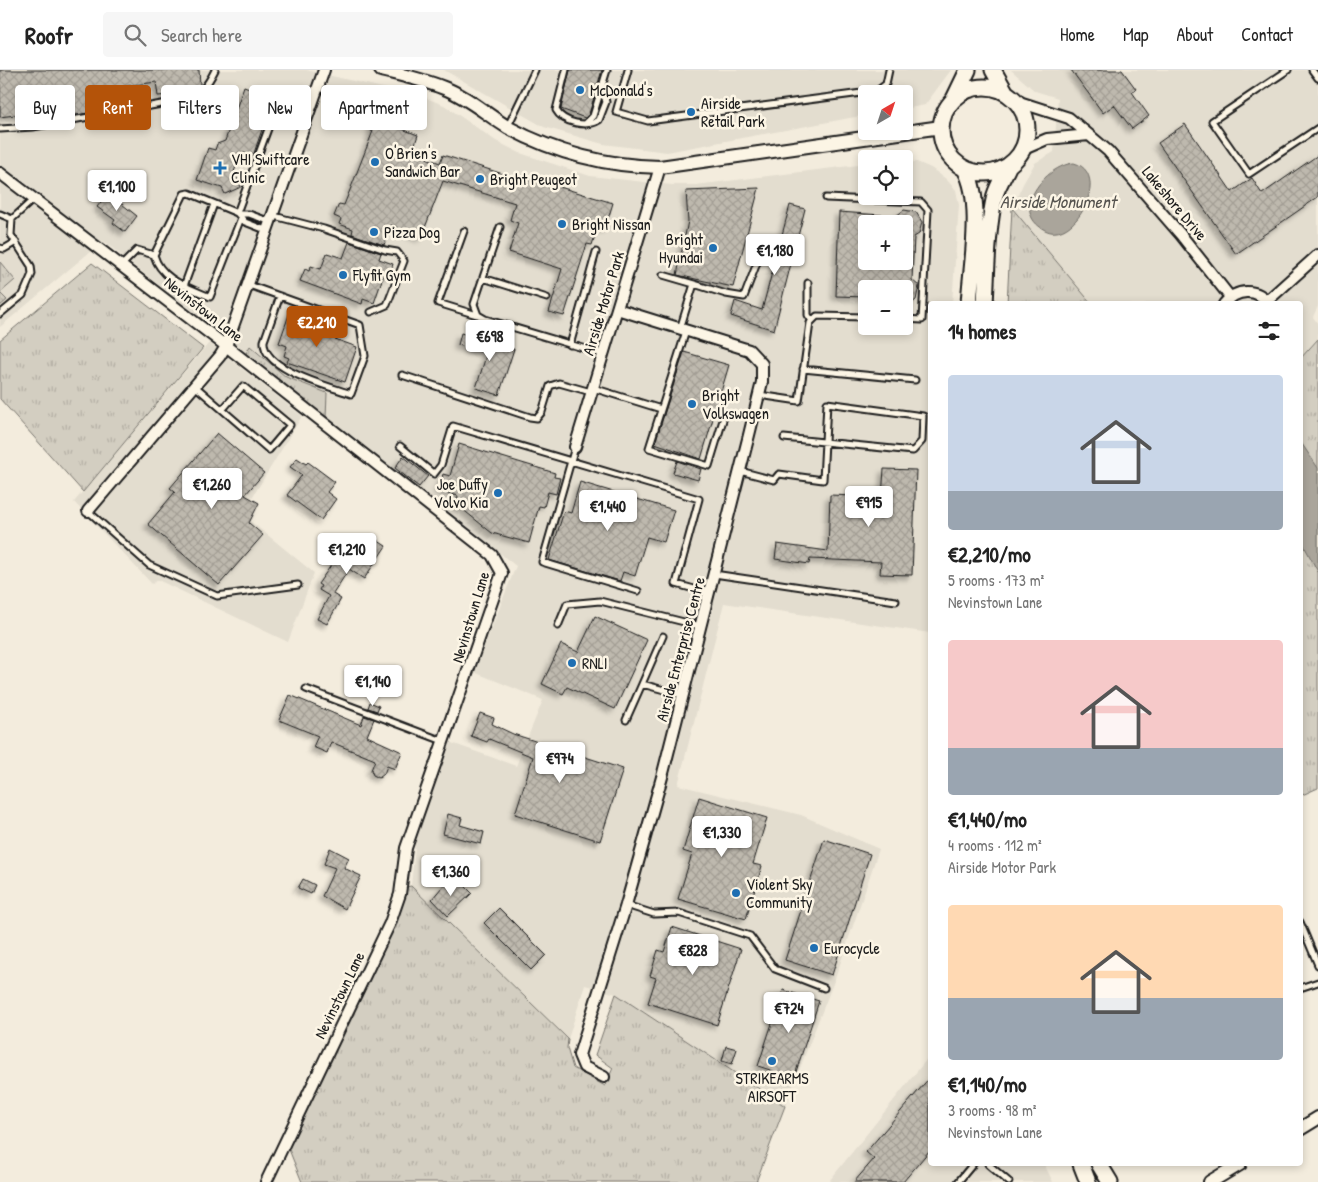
<!DOCTYPE html>
<meta charset="utf-8">
<style>
body{margin:0;font-family:"Patrick Hand",sans-serif;background:#f6f6f6;color:#222;height:100vh;display:flex;flex-direction:column;font-size:19px;white-space:nowrap}
*{box-sizing:border-box;margin:0}
p{font-size:16px;color:#767676}
.icon{flex:none;width:28px;height:28px;fill:none;stroke:currentColor;stroke-width:2;stroke-linecap:round;stroke-linejoin:round}
.map{position:relative;flex:1;overflow:hidden}
.drawer{position:absolute;left:928px;top:231px;width:375px;height:865px;display:flex;flex-direction:column;background:#fff;border-radius:5px;box-shadow:0 2px 8px #0003}
.drawer>*{flex:none}
.guide{position:absolute;left:15px;top:15px;width:475px;height:45px;display:flex;gap:10px}
.needle{width:32px;rotate:39deg}
.tools{position:absolute;left:858px;top:15px;display:grid;gap:10px}
.tools a{display:grid;place-items:center;width:55px;height:55px;border-radius:5px;background:#fff;box-shadow:0 2px 8px #0003;font-size:25px}
.price{position:absolute;translate:-50% -42px;padding:0 11px;border-radius:5px;background:#fff;color:#222;font-size:16px;line-height:32px;filter:drop-shadow(0 1px 2px #0008)}
.price::after{content:'';position:absolute;left:50%;top:30px;width:15px;height:11px;margin-left:-8px;background:inherit;clip-path:polygon(0 0,100% 0,50% 100%)}
.price.current{background:#b45309;color:#fff}
ul{padding:0;list-style:none}
li{display:grid;align-content:center;gap:10px;height:265px;padding:0 20px}
li span{display:grid;place-items:center;height:155px;border-radius:5px;color:#555}
li>.icon{margin-inline-start:auto}
span .icon{width:90px;height:90px;fill:#fffc;stroke-width:1}
li b{font-size:21px}
h2{display:flex;justify-content:space-between;align-items:center;height:60px;padding:0 20px;font-size:21px}
.pill{padding:0 18px;border-radius:5px;background:#fff;box-shadow:0 2px 8px #0003;font-size:18px;line-height:45px}
.pill.current{background:#b45309;color:#fff}
header{display:flex;align-items:center;gap:30px;box-sizing:border-box;height:70px;padding:0 25px;background:#fff;border-bottom:1px solid #e0e0e0}
header strong{font-size:24px}
nav{display:flex;gap:28px;margin-inline-start:auto;font-size:18px}
.search{width:350px;height:45px;background:#f6f6f6;display:flex;align-items:center;gap:12px;box-sizing:border-box;padding:0 18px;border-radius:5px;color:#767676;font-size:19px}
.map>svg:first-child{display:block}
</style>
<header>
<strong>Roofr</strong>
<div class="search"><svg class="icon" aria-label="search" viewBox="0 0 24 24"><circle cx="10" cy="10" r="6"/><path d="M15 15l6 6"/></svg>Search here</div>
<nav><a>Home</a><a>Map</a><a>About</a><a>Contact</a></nav>
</header>
<div class="map">
<svg width="1318" height="1112" viewBox="0 0 1318 1112">
<defs>
<pattern id="grass-tufts" width="24" height="20" patternUnits="userSpaceOnUse" patternTransform="scale(1.25)"><rect width="24" height="20" fill="#d3cec1"/><path d="M3 7l-1-3M5 7V3M7 7l1-3M15 17l-1-3M17 17v-4M19 17l1-3" fill="none" stroke="#b5b0a5"/></pattern>
<pattern id="building-cross-hatch" width="8" height="8" patternUnits="userSpaceOnUse" patternTransform="scale(1.25)"><rect width="8" height="8" fill="#beb9ae"/><path d="M0 0l8 8M0 8l8-8" fill="none" stroke="#a39e95"/></pattern>
<filter id="shadow"><feDropShadow dx="-4" dy="4" stdDeviation="2.5" flood-color="#0004"/></filter>
</defs>
<rect width="100%" height="100%" fill="#f3ecdd"/>
<filter id="ink" filterUnits="userSpaceOnUse"><feTurbulence type="fractalNoise" baseFrequency=".02" numOctaves="2"/><feDisplacementMap in="SourceGraphic" scale="10" xChannelSelector="R" yChannelSelector="G"/><feConvolveMatrix kernelMatrix="1 2 1 2 8 2 1 2 1" color-interpolation-filters="sRGB"/></filter>
<g filter="url(#ink)">
<!-- built -->
<path fill="#e3ddcf" fill-rule="evenodd" d="M0 0H306L426 28 444 35 496 71 520 83 590 106 672 115H696L866 94V126H904V91L917 92 931 98 946 109 956 120 959 135 952 234H930V563L724 533 678 715 801 745 879 779 836 906 785 1036 616 924 585 915 568 969 411 816 417 757 449 672 516 696 543 630 474 602 516 496 103 171 0 257ZM866 154H904V191H866ZM866 219H904V256H866Z
M444 0H951L925 35 904 39V24H866V45L667 82 603 74 544 57Z
M1011 0H1318V236L1313 247 1318 254V269L1300 289V234H1091L1012 138 1023 114 1035 93 1054 82 1058 28 1035 21Z
M209 273 302 346 242 444 314 503 288 572 158 510 152 514 74 432Z
M930 985V1094H1044L1053 1112H832L830 1110Z"/>
<!-- grass -->
<path fill="url(#grass-tufts)" stroke="#78756e" d="M1012 138 1086 227 1092 234H1007Z
M0 192 15 210 0 223 7 230 0 236Z
M92 193 203 278 83 422 0 329V270Z
M1318 269V718L1300 726V289Z
M250 276 286 307 327 323 326 348 245 285Z
M411 816 568 969 567 978 573 998 605 1016 613 998 595 985 616 924 785 1036 756 1112H302L286 1072 401 818Z"/>
<!-- water -->
<path fill="#aaa59b" stroke="#716e68" d="M1074 93C1112 103 1075 176 1045 160 1008 141 1046 95 1074 93Z
M1300 371 1318 398V502L1300 468Z"/>
<!-- building -->
<path fill="url(#building-cross-hatch)" stroke="#1c1c1c" fill-rule="evenodd" filter="url(#shadow)" d="M0 0H199L200 15 189 23 158 26 156 12 113 18 94 42 60 48 59 39 0 47Z
M570 0H602L589 44 585 48 561 39Z
M1071 0H1122L1136 19 1132 22 1149 46 1132 59 1114 35 1103 43Z
M244 16 266 24 275 23 280 27 281 34 277 39 268 42 253 86 241 82 234 102 241 117 225 124 222 118 197 110 208 78 215 80 217 74 225 71Z
M375 49 418 65 414 77 423 80 421 86 440 93 443 85 522 110 523 106 613 133 605 159 598 156 592 175 587 174 564 246 549 242 562 199 509 182 518 153 510 150 515 133 443 111 421 168 391 155 384 175 352 164 353 159 339 154 341 149 334 146 339 134 344 135 354 110 373 61H371Z
M1185 54 1232 122 1252 108 1262 124 1318 85V127L1236 184 1158 73Z
M759 118 733 217 677 205 688 151 686 121Z
M108 123 137 146 125 162 113 153 115 150 97 137Z
M790 135 805 139 774 260 731 246 735 231 762 240Z
M904 140 916 142 922 152 919 164 914 167 912 210 919 216 916 230 911 234 904 235V219H866V227L836 226 839 142 896 146ZM866 154H904V191H866Z
M349 172 381 183 379 189 393 194 389 206 384 204 374 233 363 229 362 234 300 211 305 199 309 201 311 196 321 199 327 183 343 188Z
M290 242 338 260 335 269 357 277 345 312 287 292 289 288 284 286 287 276 279 273Z
M461 263 514 279 499 325 476 318 487 283 458 275Z
M684 282 729 295 701 389 655 373Z
M217 363 264 403 245 425 259 433 249 453 263 465 219 515 148 454 175 422 170 418Z
M459 374 555 403 554 407 560 408 556 424 548 422 544 437 539 436 529 473 492 463 461 438 455 437 458 426 438 420 443 404 450 406Z
M403 386 428 406 419 417 395 398Z
M297 388 306 394 308 392 335 412 327 422 336 429 321 450 287 425 302 405 290 397Z
M677 391 701 399 698 410 673 403Z
M884 399 916 400 912 505 880 504 881 492 810 489 809 494 775 489 777 474 828 481 830 425 882 427Z
M580 412 674 440 664 472 647 467 635 506 623 502 620 511 549 490 564 441 571 443Z
M372 467 386 476 364 509 349 499 333 524 341 529 327 554 317 549 329 526 319 520 321 516 318 514 334 491 336 492 337 490 349 497 359 480 362 482Z
M595 546 647 570 615 639 567 617 563 624 542 614 561 574 578 582Z
M290 625 361 655 364 646 374 649 367 666 402 682 395 699 387 696 384 704 379 708 373 705 371 700 375 690 331 672 327 683 313 677 318 666 279 650Z
M370 632 379 636 377 641 368 638Z
M480 643 494 648 492 654 513 664 623 699 600 771 515 744 533 687 489 669 487 672 471 666Z
M699 727 767 748 753 794 762 796 746 849 678 829 692 784 683 781Z
M448 744 462 748 460 755 484 762 481 774 443 764Z
M824 769 870 784 832 905 785 890Z
M330 778 349 788 344 798 361 806 345 839 322 826 335 798 324 794Z
M303 809 315 815 311 824 298 818Z
M447 811 455 819 462 813 472 823 448 846 432 829Z
M499 838 546 885 531 900 484 853Z
M672 857 741 879 717 955 648 933 656 908 650 906 658 880 664 882Z
M783 920 819 931 794 1008 758 996Z
M726 976 737 979 732 994 722 991Z
M930 1007V1080L903 1112H854L874 1089 866 1082Z"/>
<g fill="none" stroke-linecap="round" stroke-linejoin="round">
<!-- service casing -->
<g stroke="#1c1c1c" stroke-width="9">
<path id="service" d="M566 0 556 40C563 53 587 58 599 50L606 32 602 18
M628 0 616 42 648 51 877 21 886 14 889 0
M1288 0 1212 51 1249 104 1318 58
M1312 0 1318 8
M586 53 593 46 607 0
M508 56 535 0
M0 59 33 57 184 30C201 24 207 16 215 0
M826 128 921 132 928 140 922 250 904 249
M237 143 272 48
M0 144 12 149
M239 144H249L271 152
M274 146 324 159 385 180 397 182 404 191 387 235 371 242
M500 157 474 234 478 245 485 249 603 284
M464 161 438 233 477 245
M0 178 4 179 16 172
M154 185C161 210 188 217 210 227L241 148
M122 195 137 180 154 185 184 124 189 123 237 143 245 152 268 161
M663 205 694 214 680 259
M483 208 547 228
M808 213V245L812 251
M694 214 726 224 744 227 760 185
M249 215 360 255 365 286 351 324C329 316 262 300 264 271L280 226
M184 216 214 134
M0 244 23 225 32 204 31 196 11 165 12 149 35 128
M686 261 649 378 709 396 723 350
M570 275 596 182
M803 299 915 310
M402 305 530 347 537 348 542 342 550 316 559 313 591 322
M195 316 269 380 290 355 243 316 223 339
M593 318 661 339
M759 325 799 331 810 253 817 246 866 247
M400 376 434 404 441 395 453 356 699 429 676 514 709 523
M575 377 542 492 638 521
M740 401 774 410 779 404 823 410 827 333 923 346 922 371 913 381 784 368
M88 441 149 495 217 526 298 515
M714 504 896 531
M558 556 567 534 600 531 700 556
M663 566 642 614 683 625
M306 619 443 671
M626 650 642 614
M626 835 654 844 679 843 750 866 775 899 824 918
M1300 852 1318 895
M1300 918 1318 912
M988 1094 1009 1112
M958 1112 973 1094"/>
</g>
<!-- minor casing -->
<g stroke="#1c1c1c" stroke-width="14">
<path id="minor" d="M1016 31 1069 48 1108 81 1181 165 1230 227
M1024 79 1047 69 1089 65
M0 103 226 276 492 485 502 503 406 778 400 824 390 853 266 1112
M1267 231 1318 185
M1224 234C1236 219 1257 217 1269 234
M575 377 660 97
M88 441 220 286 226 276 324 0
M604 1007 584 997 579 985 626 835 662 707 749 365 762 312V294L749 280 617 239"/>
</g>
<!-- tertiary casing -->
<g stroke="#1c1c1c" stroke-width="16">
<path id="tertiary" d="M381 0C402 5 424 10 444 18 468 27 487 45 509 58 556 83 607 96 660 97L941 57
M1300 1059 1318 1048
M1210 1112 1240 1094"/>
</g>
<!-- secondary casing -->
<g stroke="#1c1c1c" stroke-width="19">
<path id="secondary" d="M993 0 1006 23
M941 60a43 43 0 1 1 86 0a43 43 0 1 1-86 0Z
M954 29 968 0
M965 99C984 132 971 196 969 234
M985 234C987 198 987 160 995 125 998 115 1004 106 1008 97
M1081 1094 1088 1112
M1099 1094 1110 1112"/>
</g>
<!-- service -->
<use href="#service" stroke="#fcf5e5" stroke-width="5"/>
<!-- minor -->
<use href="#minor" stroke="#fcf5e5" stroke-width="10"/>
<!-- tertiary -->
<use href="#tertiary" stroke="#fcf5e5" stroke-width="12"/>
<!-- secondary -->
<use href="#secondary" stroke="#fcf5e5" stroke-width="15"/>
</g>
</g>
<!-- markers -->
<g fill="#1f6fb2" stroke="#fcf5e5" stroke-width="2">
<circle cx="580" cy="20" r="5"/>
<circle cx="691" cy="42" r="5"/>
<circle cx="375" cy="92" r="5"/>
<path d="M217.5 90.5h5v5h5v5h-5v5h-5v-5h-5v-5h5z"/>
<circle cx="480" cy="109" r="5"/>
<circle cx="562" cy="154" r="5"/>
<circle cx="374" cy="162" r="5"/>
<circle cx="713" cy="178" r="5"/>
<circle cx="343" cy="205" r="5"/>
<circle cx="692" cy="334" r="5"/>
<circle cx="498" cy="423" r="5"/>
<circle cx="572" cy="593" r="5"/>
<circle cx="736" cy="823" r="5"/>
<circle cx="814" cy="878" r="5"/>
<circle cx="772" cy="991" r="5"/>
</g>
<g text-anchor="middle" dominant-baseline="central" stroke-width="5" stroke-linejoin="round" paint-order="stroke">
<!-- poi labels -->
<g font-size="16" fill="#1c1c1c" stroke="#fcf5e5" text-anchor="start">
<text x="590" y="20">McDonald's</text>
<text x="701" y="33">Airside<tspan x="701" dy="18">Retail Park</tspan></text>
<text x="385" y="83">O'Brien's<tspan x="385" dy="18">Sandwich Bar</tspan></text>
<text x="231" y="89">VHI Swiftcare<tspan x="231" dy="18">Clinic</tspan></text>
<text x="490" y="109">Bright Peugeot</text>
<text x="572" y="154">Bright Nissan</text>
<text x="384" y="162">Pizza Dog</text>
<text x="703" y="169" text-anchor="end">Bright<tspan x="703" dy="18">Hyundai</tspan></text>
<text x="353" y="205">Flyfit Gym</text>
<text x="702" y="325">Bright<tspan x="702" dy="18">Volkswagen</tspan></text>
<text x="488" y="414" text-anchor="end">Joe Duffy<tspan x="488" dy="18">Volvo Kia</tspan></text>
<text x="582" y="593">RNLI</text>
<text x="746" y="814">Violent Sky<tspan x="746" dy="18">Community</tspan></text>
<text x="824" y="878">Eurocycle</text>
<text x="772" y="1008" text-anchor="middle">STRIKEARMS<tspan x="772" dy="18">AIRSOFT</tspan></text>
</g>
<!-- street labels -->
<g font-size="16" fill="#1c1c1c" stroke="#fcf5e5">
<text transform="translate(1175 133) rotate(50)">Lakeshore Drive</text>
<text transform="translate(603 233) rotate(-73)">Airside Motor Park</text>
<text transform="translate(204 239) rotate(38)">Nevinstown Lane</text>
<text transform="translate(470 547) rotate(-73)">Nevinstown Lane</text>
<text transform="translate(680 579) rotate(-75)">Airside Enterprise Centre</text>
<text transform="translate(339 925) rotate(-64)">Nevinstown Lane</text>
</g>
<!-- water labels -->
<g font-size="18" font-style="italic" fill="#55534f" stroke="#fcf5e5">
<text x="1058" y="131">Airside Monument</text>
</g>
</g>
</svg>
<div class="tools">
<a><svg class="needle" viewBox="-14 -14 28 28"><path d="M0-13l5 13h-10z" fill="#e53935"/><path d="M0 13l5-13h-10z" fill="#767676"/></svg></a>
<a><svg class="icon" aria-label="locate" viewBox="0 0 24 24"><circle cx="12" cy="12" r="6"/><path d="M12 2v4M12 18v4M2 12h4M18 12h4"/></svg></a>
<a>+</a>
<a>−</a>
</div>
<b class="price" style="left:117px;top:142px">€1,100</b>
<b class="price" style="left:775px;top:206px">€1,180</b>
<b class="price current" style="left:317px;top:278px">€2,210</b>
<b class="price" style="left:490px;top:292px">€698</b>
<b class="price" style="left:212px;top:440px">€1,260</b>
<b class="price" style="left:869px;top:458px">€915</b>
<b class="price" style="left:608px;top:462px">€1,440</b>
<b class="price" style="left:347px;top:505px">€1,210</b>
<b class="price" style="left:373px;top:637px">€1,140</b>
<b class="price" style="left:560px;top:714px">€974</b>
<b class="price" style="left:722px;top:788px">€1,330</b>
<b class="price" style="left:451px;top:827px">€1,360</b>
<b class="price" style="left:693px;top:906px">€828</b>
<b class="price" style="left:789px;top:964px">€724</b>
<div class="guide">
<a class="pill">Buy</a>
<a class="pill current">Rent</a>
<a class="pill">Filters</a>
<a class="pill">New</a>
<a class="pill">Apartment</a>
</div>
<section class="drawer">
<h2>14 homes<svg class="icon" aria-label="filters" viewBox="0 0 24 24"><path d="M4 7h16M4 17h16"/><circle cx="9" cy="7" r="2"/><circle cx="15" cy="17" r="2"/></svg></h2>
<ul>
<li><span style="background:linear-gradient(#c9d6e8 75%,#9aa5b1 0)"><svg class="icon" aria-label="home" viewBox="0 0 24 24"><path d="M3 11l9-7 9 7M6 9v11h12V9"/></svg></span><div><b>€2,210/mo</b><p>5 rooms · 173 m²</p><p>Nevinstown Lane</p></div></li>
<li><span style="background:linear-gradient(#f6c9c9 70%,#9aa5b1 0)"><svg class="icon" aria-label="home" viewBox="0 0 24 24"><path d="M3 11l9-7 9 7M6 9v11h12V9"/></svg></span><div><b>€1,440/mo</b><p>4 rooms · 112 m²</p><p>Airside Motor Park</p></div></li>
<li><span style="background:linear-gradient(#ffd9b3 60%,#9aa5b1 0)"><svg class="icon" aria-label="home" viewBox="0 0 24 24"><path d="M3 11l9-7 9 7M6 9v11h12V9"/></svg></span><div><b>€1,140/mo</b><p>3 rooms · 98 m²</p><p>Nevinstown Lane</p></div></li>
</ul>
</section>
</div>
